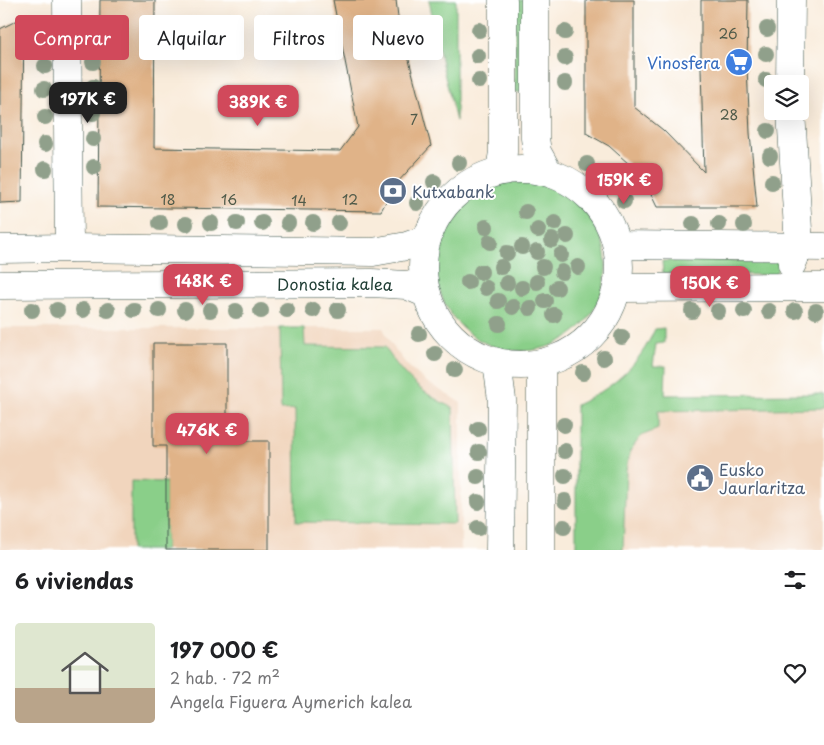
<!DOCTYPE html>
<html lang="es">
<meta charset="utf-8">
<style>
body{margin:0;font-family:"Playpen Sans",sans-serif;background:#f2f2f2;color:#202124;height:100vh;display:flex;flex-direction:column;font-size:19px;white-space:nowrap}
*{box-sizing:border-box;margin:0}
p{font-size:16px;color:#757577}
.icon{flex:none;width:28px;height:28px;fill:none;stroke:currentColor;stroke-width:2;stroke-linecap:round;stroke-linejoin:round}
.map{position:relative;height:550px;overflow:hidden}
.details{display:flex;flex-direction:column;background:#fff;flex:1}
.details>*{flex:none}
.hud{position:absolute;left:15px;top:15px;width:500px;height:45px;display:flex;gap:10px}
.tools{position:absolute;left:764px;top:75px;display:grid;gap:10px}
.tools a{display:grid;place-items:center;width:45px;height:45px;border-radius:5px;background:#fff;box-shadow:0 5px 20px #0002;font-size:25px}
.price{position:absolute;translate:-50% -42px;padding:0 11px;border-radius:10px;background:#d1495b;color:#fff;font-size:16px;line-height:32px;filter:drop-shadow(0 1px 2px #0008)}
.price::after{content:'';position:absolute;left:50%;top:30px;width:15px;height:11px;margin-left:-8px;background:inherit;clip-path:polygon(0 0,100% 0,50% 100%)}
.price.current{background:#222;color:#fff}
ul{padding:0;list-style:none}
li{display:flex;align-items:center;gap:15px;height:125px;padding:0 15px}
li span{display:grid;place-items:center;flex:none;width:140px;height:100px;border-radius:5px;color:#555}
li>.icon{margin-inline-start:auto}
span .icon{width:60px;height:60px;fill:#fffc;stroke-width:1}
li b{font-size:21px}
h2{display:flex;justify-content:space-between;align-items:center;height:60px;padding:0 15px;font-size:21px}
.tag{padding:0 18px;border-radius:5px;background:#fff;box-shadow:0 5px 20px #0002;font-size:18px;line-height:45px}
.tag.current{background:#d1495b;color:#fff}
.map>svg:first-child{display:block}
</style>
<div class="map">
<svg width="824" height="550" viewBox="0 0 824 550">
<rect width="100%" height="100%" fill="#fff"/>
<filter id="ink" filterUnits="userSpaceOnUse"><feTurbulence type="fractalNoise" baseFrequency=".02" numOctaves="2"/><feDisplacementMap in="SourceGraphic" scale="10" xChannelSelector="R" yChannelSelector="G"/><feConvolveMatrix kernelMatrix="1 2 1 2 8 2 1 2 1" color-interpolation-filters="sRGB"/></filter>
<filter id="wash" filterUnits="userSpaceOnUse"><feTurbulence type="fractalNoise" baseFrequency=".0096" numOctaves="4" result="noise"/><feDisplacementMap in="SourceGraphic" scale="20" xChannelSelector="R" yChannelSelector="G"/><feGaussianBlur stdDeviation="1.12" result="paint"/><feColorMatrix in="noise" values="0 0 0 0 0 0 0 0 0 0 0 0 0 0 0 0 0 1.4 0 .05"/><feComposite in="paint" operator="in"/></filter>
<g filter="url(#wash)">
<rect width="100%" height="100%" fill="#f9ecdb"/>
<!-- built -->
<path fill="#f1d5bd" d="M0 328H383L391 344 407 365 425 381 461 403V550H0Z
M824 394V550H576V405Z"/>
<!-- green -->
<path fill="#8acf89" stroke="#54865e" d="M429 0H456V121L442 64Z
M515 0H527V92H514Z
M436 266a85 85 0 1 1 170 0a85 85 0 1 1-170 0Z
M784 260 774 275 663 273 662 261Z
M280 328H304L305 346 385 347C403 377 421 393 453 408L455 524 296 522 295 409 281 410Z
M664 328V343L656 344 653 366H666L665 395 824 394V408L658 411V429L641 436 630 451 626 470 623 550H576V405C613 388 638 367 655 329Z
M131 481 166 482V550H131Z"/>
<g id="blocks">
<!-- building -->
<path fill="#e0b388" d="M100 0H155L154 148 340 151 358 127 333 0H396L398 17 431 146 395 185 381 211 98 207Z
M586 0H634V107L663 130 704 172 701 68V0H748L747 68 750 133 757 207H657L644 180 629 164 609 146 586 133Z
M24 17 22 202 0 203V29Z
M153 343H227V441H269V550H166V446H153Z"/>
</g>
</g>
<g filter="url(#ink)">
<use href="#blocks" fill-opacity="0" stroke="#40574d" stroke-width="1"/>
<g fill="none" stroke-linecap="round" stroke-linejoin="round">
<!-- minor casing -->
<g stroke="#40574d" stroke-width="29">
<g id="minor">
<path d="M67 0 69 248"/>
<path d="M535 0V138L537 152 548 172"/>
<path d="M790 84 791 0"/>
<path d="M791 111 799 247 792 264"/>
<circle cx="521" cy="267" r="98"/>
<path d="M500 171 503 152V0"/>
<path d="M617 245 824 247"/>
<path d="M0 249 69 248 373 252 407 246 427 239"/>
<path id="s1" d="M0 285 372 283 406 285 427 294"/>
<path d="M618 288 824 287"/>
<path d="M497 362 502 400 500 550"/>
<path d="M541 550V363"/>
</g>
</g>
<!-- minor -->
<use href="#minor" stroke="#fff" stroke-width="28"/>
</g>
<!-- trees -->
<g fill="#90a08b">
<circle cx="767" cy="29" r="8"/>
<circle cx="479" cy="30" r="8"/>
<circle cx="565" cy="32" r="8"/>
<circle cx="94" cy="37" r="8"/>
<circle cx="45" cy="41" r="8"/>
<circle cx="766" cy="54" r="8"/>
<circle cx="478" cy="56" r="8"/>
<circle cx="565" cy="58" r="8"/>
<circle cx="93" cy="62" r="8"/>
<circle cx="45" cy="66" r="8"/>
<circle cx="766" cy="80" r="8"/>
<circle cx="479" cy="81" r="8"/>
<circle cx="565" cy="83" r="8"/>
<circle cx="93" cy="87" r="8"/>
<circle cx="44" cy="89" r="8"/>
<circle cx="93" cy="113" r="8"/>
<circle cx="45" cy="117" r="8"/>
<circle cx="768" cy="131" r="8"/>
<circle cx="93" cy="139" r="8"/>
<circle cx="45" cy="144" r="8"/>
<circle cx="770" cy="156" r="8"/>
<circle cx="459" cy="163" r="8"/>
<circle cx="587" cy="164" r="8"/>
<circle cx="94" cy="167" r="8"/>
<circle cx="45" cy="169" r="8"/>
<circle cx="608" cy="180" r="8"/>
<circle cx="434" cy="182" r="8"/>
<circle cx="772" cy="182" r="8"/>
<circle cx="624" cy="201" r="8"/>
<circle cx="417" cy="203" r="8"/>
<circle cx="526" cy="212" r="8"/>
<circle cx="160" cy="223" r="8"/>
<circle cx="211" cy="223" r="8"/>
<circle cx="237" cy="223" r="8"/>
<circle cx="262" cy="223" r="8"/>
<circle cx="288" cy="223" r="8"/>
<circle cx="313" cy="223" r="8"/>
<circle cx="339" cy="223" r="8"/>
<circle cx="555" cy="223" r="8"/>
<circle cx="186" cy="224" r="8"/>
<circle cx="693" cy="224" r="8"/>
<circle cx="719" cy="224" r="8"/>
<circle cx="744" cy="225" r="8"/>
<circle cx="486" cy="227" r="8"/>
<circle cx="538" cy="230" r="8"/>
<circle cx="567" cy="236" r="8"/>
<circle cx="552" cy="240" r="8"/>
<circle cx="490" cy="242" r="8"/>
<circle cx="522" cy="247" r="8"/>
<circle cx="537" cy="252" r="8"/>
<circle cx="507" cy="253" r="8"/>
<circle cx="561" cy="255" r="8"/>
<circle cx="501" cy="267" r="8"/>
<circle cx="543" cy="267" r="8"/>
<circle cx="578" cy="267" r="8"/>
<circle cx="481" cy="272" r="8"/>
<circle cx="562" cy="272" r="8"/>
<circle cx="468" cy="282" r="8"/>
<circle cx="537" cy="282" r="8"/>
<circle cx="507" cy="283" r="8"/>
<circle cx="486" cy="288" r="8"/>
<circle cx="522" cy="288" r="8"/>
<circle cx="557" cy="288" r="8"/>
<circle cx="498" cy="301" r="8"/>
<circle cx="545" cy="301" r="8"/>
<circle cx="513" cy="307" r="8"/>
<circle cx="530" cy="308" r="8"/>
<circle cx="32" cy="310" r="8"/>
<circle cx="57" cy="310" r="8"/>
<circle cx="83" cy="310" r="8"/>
<circle cx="108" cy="310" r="8"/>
<circle cx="134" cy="310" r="8"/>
<circle cx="159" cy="310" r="8"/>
<circle cx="185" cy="310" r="8"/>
<circle cx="210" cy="310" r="8"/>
<circle cx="287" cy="310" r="8"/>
<circle cx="313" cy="310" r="8"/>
<circle cx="338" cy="310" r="8"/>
<circle cx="236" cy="311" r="8"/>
<circle cx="261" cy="311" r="8"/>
<circle cx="692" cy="311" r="8"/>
<circle cx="718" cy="311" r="8"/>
<circle cx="744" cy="311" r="8"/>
<circle cx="769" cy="311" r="8"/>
<circle cx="795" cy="311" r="8"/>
<circle cx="816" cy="311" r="8"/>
<circle cx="554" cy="315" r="8"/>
<circle cx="499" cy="324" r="8"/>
<circle cx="419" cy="334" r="8"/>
<circle cx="622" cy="337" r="8"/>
<circle cx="435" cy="354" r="8"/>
<circle cx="604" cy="358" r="8"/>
<circle cx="455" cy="370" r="8"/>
<circle cx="583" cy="373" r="8"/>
<circle cx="564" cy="425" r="8"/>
<circle cx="478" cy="429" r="8"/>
<circle cx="565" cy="451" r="8"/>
<circle cx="479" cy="452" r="8"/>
<circle cx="565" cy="476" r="8"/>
<circle cx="478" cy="477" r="8"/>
<circle cx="565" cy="501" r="8"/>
<circle cx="478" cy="502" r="8"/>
<circle cx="564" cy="527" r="8"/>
<circle cx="478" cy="528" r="8"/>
</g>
</g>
<!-- icons -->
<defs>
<g id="supermarket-disc" transform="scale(1.4375)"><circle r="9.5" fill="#3f7fe0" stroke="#fff"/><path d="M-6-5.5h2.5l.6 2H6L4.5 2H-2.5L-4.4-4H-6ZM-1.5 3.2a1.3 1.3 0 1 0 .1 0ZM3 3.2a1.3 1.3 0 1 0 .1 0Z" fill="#fff"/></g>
<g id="bank-disc" transform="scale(1.4375)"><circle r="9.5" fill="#5c6f8a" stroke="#fff"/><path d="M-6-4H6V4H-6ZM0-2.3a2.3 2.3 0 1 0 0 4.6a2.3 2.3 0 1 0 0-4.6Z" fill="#fff"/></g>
<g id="civic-disc" transform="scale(1.4375)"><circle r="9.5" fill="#5c6f8a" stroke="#fff"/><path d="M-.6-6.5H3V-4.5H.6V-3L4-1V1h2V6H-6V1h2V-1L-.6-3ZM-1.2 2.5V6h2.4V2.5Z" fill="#fff"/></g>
</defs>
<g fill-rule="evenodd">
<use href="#supermarket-disc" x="739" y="62"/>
<use href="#bank-disc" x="393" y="191"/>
<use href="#civic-disc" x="700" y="478"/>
</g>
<g text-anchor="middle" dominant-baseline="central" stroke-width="4" stroke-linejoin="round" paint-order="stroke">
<!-- number labels -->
<g font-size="14" fill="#4f5a49">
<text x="728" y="33">26</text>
<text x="729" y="114">28</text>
<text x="414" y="119">7</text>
<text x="168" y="199">18</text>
<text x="229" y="199">16</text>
<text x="350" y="199">12</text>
<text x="299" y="200">14</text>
</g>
<!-- shop labels -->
<g font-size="16" fill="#366cbe" stroke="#fff" text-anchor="end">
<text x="720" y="62">Vinosfera</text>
</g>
<!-- service labels -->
<g font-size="16" fill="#4e5e75" stroke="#fff" text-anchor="start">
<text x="412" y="191">Kutxabank</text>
<text x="719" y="469">Eusko<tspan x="719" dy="18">Jaurlaritza</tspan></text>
</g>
<!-- street labels -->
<g font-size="16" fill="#1f3d34" stroke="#fff">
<text stroke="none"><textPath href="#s1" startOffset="335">Donostia kalea</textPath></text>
</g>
</g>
</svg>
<div class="tools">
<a><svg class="icon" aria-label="layers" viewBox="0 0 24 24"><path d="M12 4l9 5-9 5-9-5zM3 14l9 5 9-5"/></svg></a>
</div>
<b class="price current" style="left:88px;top:124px">197K €</b>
<b class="price" style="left:258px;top:127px">389K €</b>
<b class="price" style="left:624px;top:205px">159K €</b>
<b class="price" style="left:203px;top:306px">148K €</b>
<b class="price" style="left:710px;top:308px">150K €</b>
<b class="price" style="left:207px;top:455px">476K €</b>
<div class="hud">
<a class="tag current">Comprar</a>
<a class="tag">Alquilar</a>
<a class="tag">Filtros</a>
<a class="tag">Nuevo</a>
</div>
</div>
<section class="details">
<h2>6 viviendas<svg class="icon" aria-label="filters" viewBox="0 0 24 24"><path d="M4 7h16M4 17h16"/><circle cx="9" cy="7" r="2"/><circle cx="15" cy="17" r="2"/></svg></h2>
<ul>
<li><span style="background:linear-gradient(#dfe7d0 65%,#b9a48a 0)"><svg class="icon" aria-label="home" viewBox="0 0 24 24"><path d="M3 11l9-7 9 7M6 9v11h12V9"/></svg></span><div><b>197 000 €</b><p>2 hab. · 72 m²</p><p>Angela Figuera Aymerich kalea</p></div><svg class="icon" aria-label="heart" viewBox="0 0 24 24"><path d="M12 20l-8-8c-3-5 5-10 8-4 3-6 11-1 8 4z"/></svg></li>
</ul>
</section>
